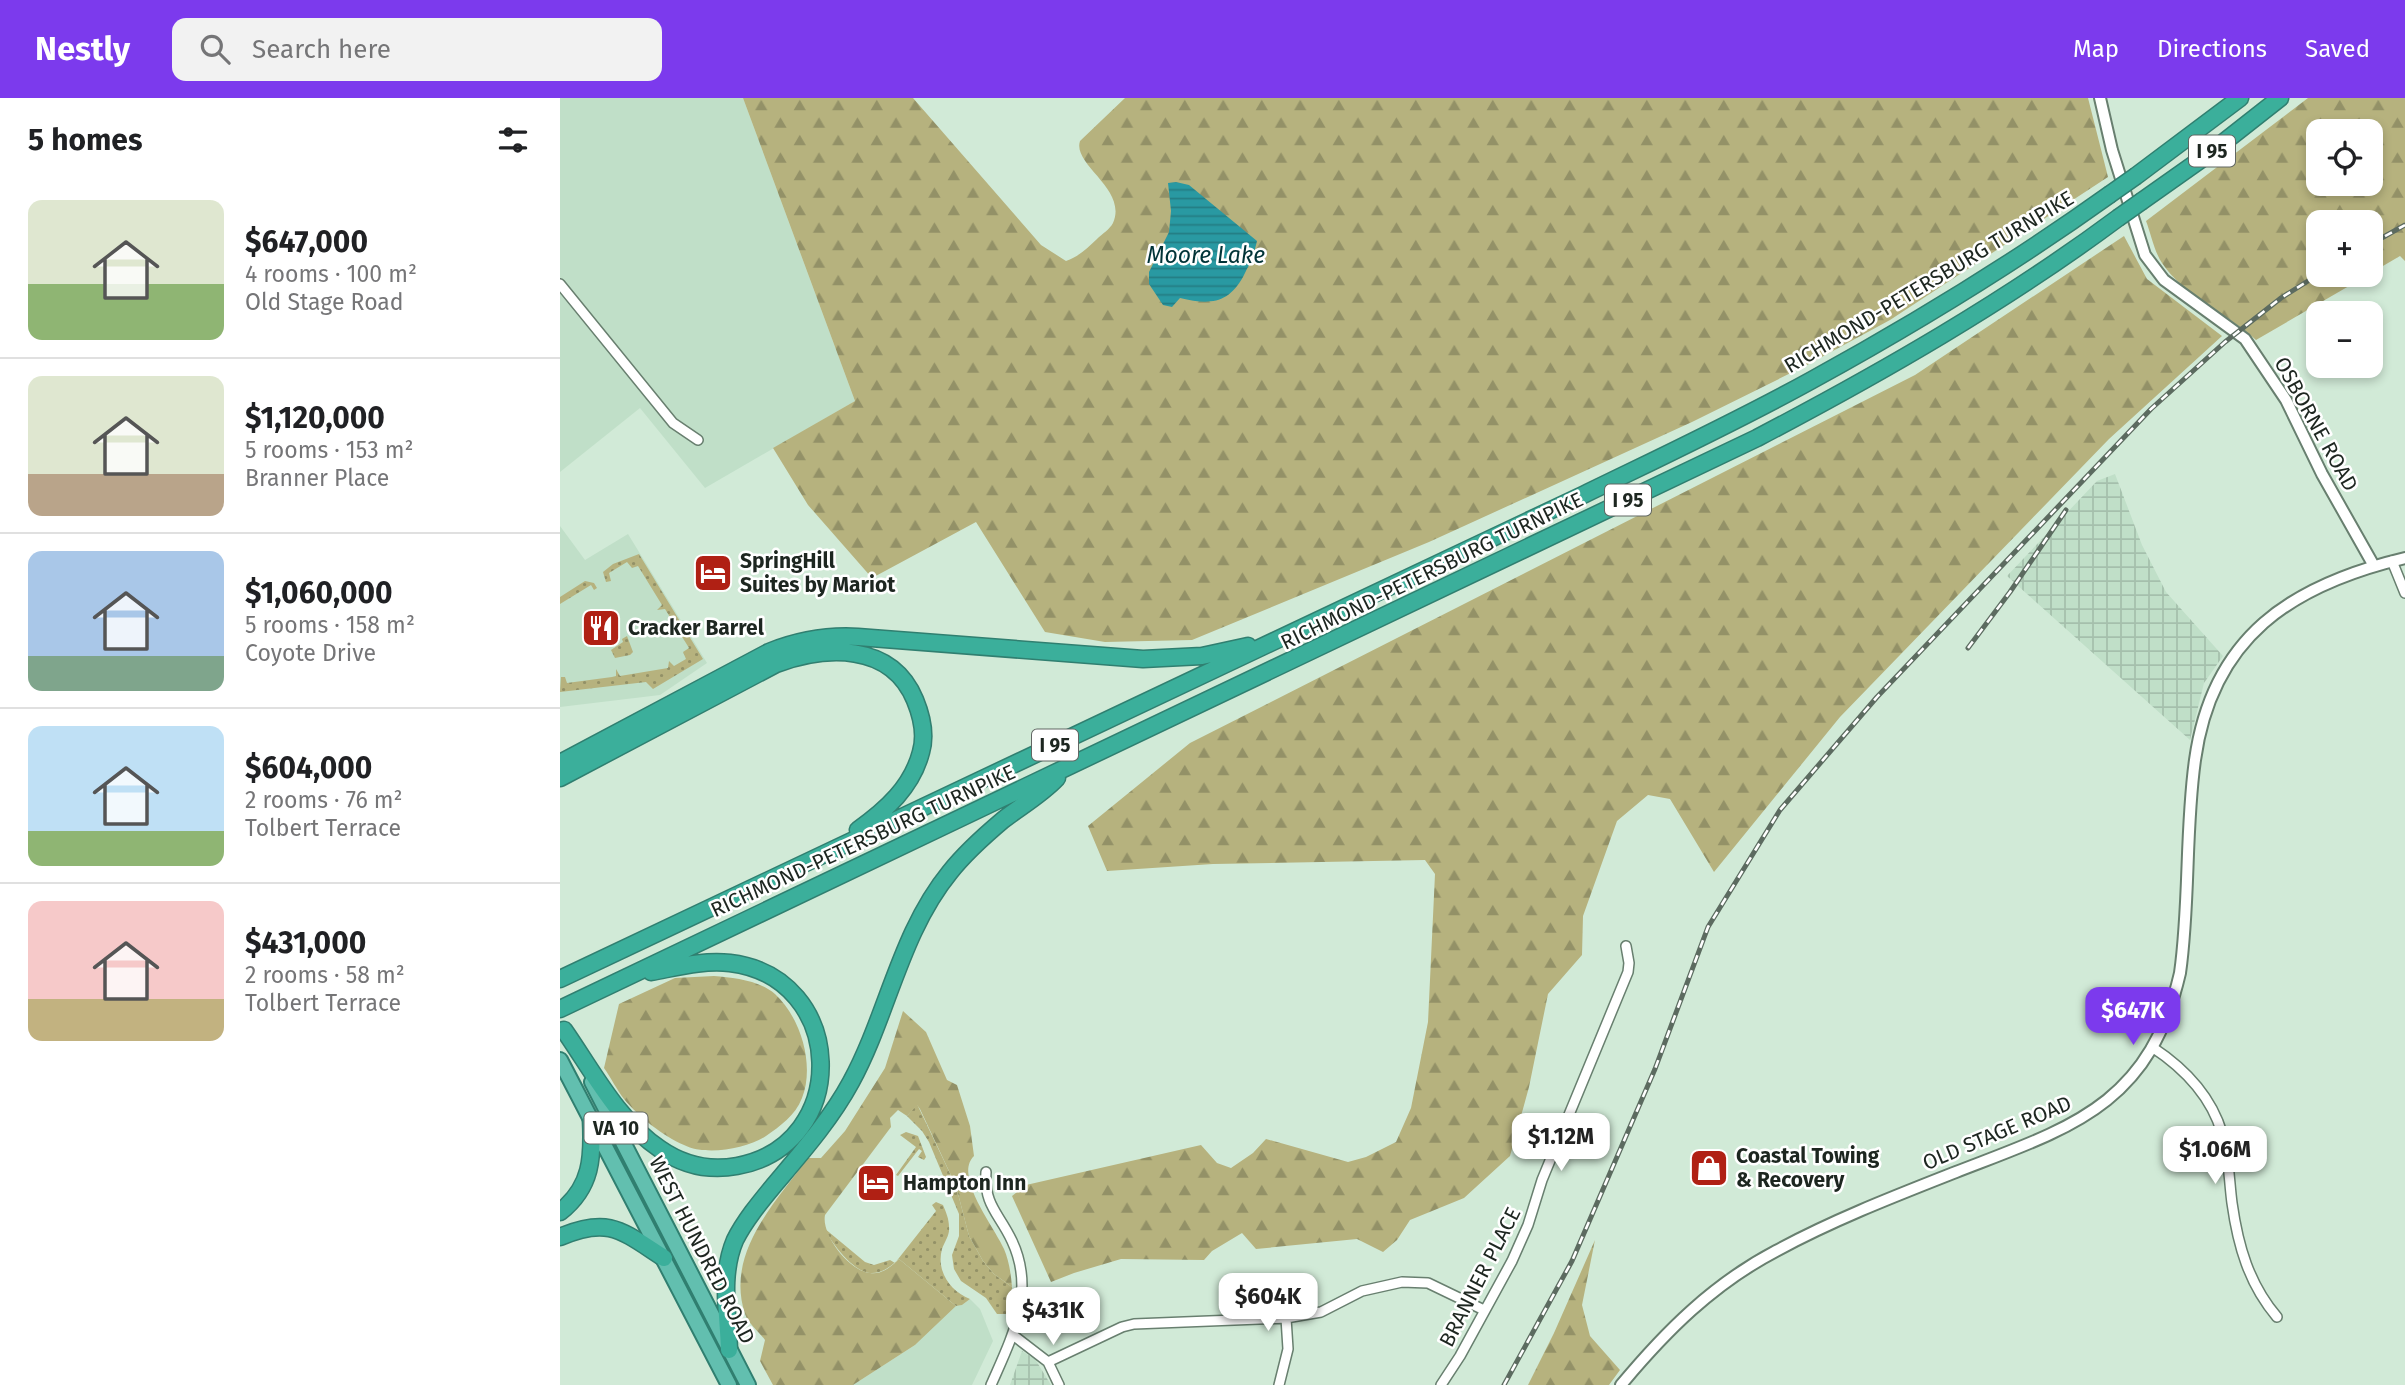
<!DOCTYPE html>
<meta charset="utf-8">
<style>
body{margin:0;font-family:"Fira Sans",sans-serif;background:#f2f2f2;color:#202124;height:100vh;display:flex;flex-direction:column;font-size:26px;white-space:nowrap}
*{box-sizing:border-box;margin:0}
p{font-size:23px;color:#757577}
.icon{flex:none;width:38px;height:38px;fill:none;stroke:currentColor;stroke-width:2;stroke-linecap:round;stroke-linejoin:round}
.map{position:relative;flex:1;overflow:hidden}
.panel{display:flex;flex-direction:column;background:#fff;width:560px}
.panel>*{flex:none}
.controls{position:absolute;left:1746px;top:21px;display:grid;gap:14px}
.controls a{display:grid;place-items:center;width:77px;height:77px;border-radius:14px;background:#fff;box-shadow:0 4px 10px #0003;font-size:35px}
.price{position:absolute;translate:-50% -60px;padding:0 16px;border-radius:14px;background:#fff;color:#222;font-size:23px;line-height:46px;filter:drop-shadow(0 2px 4px #0008)}
.price::after{content:'';position:absolute;left:50%;top:42px;width:21px;height:16px;margin-left:-10px;background:inherit;clip-path:polygon(0 0,100% 0,50% 100%)}
.price.on{background:#7c3aed;color:#fff}
ul{padding:0;list-style:none}
li{display:flex;align-items:center;gap:21px;height:175px;padding:0 28px}
li+li{border-top:2px solid #e0e0e0}
li span{display:grid;place-items:center;flex:none;width:196px;height:140px;border-radius:14px;color:#555}
li>.icon{margin-inline-start:auto}
span .icon{width:84px;height:84px;fill:#fffc;stroke-width:1}
li b{font-size:30px}
h2{display:flex;justify-content:space-between;align-items:center;height:84px;padding:0 28px;font-size:30px}
header{display:flex;align-items:center;gap:42px;box-sizing:border-box;height:98px;padding:0 35px;background:#7c3aed;color:#fff}
header strong{font-size:33px}
nav{display:flex;gap:38px;margin-inline-start:auto;font-size:24px}
.search{width:490px;height:63px;background:#f2f2f2;display:flex;align-items:center;gap:18px;box-sizing:border-box;padding:0 24px;border-radius:14px;color:#757577;font-size:26px}
main{display:flex;flex:1;min-height:0}
.map>svg:first-child{display:block}
</style>
<header>
<strong>Nestly</strong>
<div class="search"><svg class="icon" aria-label="search" viewBox="0 0 24 24"><circle cx="10" cy="10" r="6"/><path d="M15 15l6 6"/></svg>Search here</div>
<nav><a>Map</a><a>Directions</a><a>Saved</a></nav>
</header>
<main>
<section class="panel">
<h2>5 homes<svg class="icon" aria-label="filters" viewBox="0 0 24 24"><path d="M4 7h16M4 17h16"/><circle cx="9" cy="7" r="2"/><circle cx="15" cy="17" r="2"/></svg></h2>
<ul>
<li><span style="background:linear-gradient(#dfe7d0 60%,#8fb573 0)"><svg class="icon" aria-label="home" viewBox="0 0 24 24"><path d="M3 11l9-7 9 7M6 9v11h12V9"/></svg></span><div><b>$647,000</b><p>4 rooms · 100 m²</p><p>Old Stage Road</p></div></li>
<li><span style="background:linear-gradient(#dfe7d0 70%,#b9a48a 0)"><svg class="icon" aria-label="home" viewBox="0 0 24 24"><path d="M3 11l9-7 9 7M6 9v11h12V9"/></svg></span><div><b>$1,120,000</b><p>5 rooms · 153 m²</p><p>Branner Place</p></div></li>
<li><span style="background:linear-gradient(#a9c7e8 75%,#7fa58c 0)"><svg class="icon" aria-label="home" viewBox="0 0 24 24"><path d="M3 11l9-7 9 7M6 9v11h12V9"/></svg></span><div><b>$1,060,000</b><p>5 rooms · 158 m²</p><p>Coyote Drive</p></div></li>
<li><span style="background:linear-gradient(#bfe0f5 75%,#8fb573 0)"><svg class="icon" aria-label="home" viewBox="0 0 24 24"><path d="M3 11l9-7 9 7M6 9v11h12V9"/></svg></span><div><b>$604,000</b><p>2 rooms · 76 m²</p><p>Tolbert Terrace</p></div></li>
<li><span style="background:linear-gradient(#f6c9c9 70%,#c2b280 0)"><svg class="icon" aria-label="home" viewBox="0 0 24 24"><path d="M3 11l9-7 9 7M6 9v11h12V9"/></svg></span><div><b>$431,000</b><p>2 rooms · 58 m²</p><p>Tolbert Terrace</p></div></li>
</ul>
</section>
<div class="map">
<svg width="1845" height="1287" viewBox="0 0 1845 1287">
<defs>
<pattern id="industrial-grid" width="8" height="8" patternUnits="userSpaceOnUse" patternTransform="scale(1.75)"><rect width="8" height="8" fill="#c0dfc8"/><path d="M0 4h8M4 0v8" fill="none" stroke="#a5bfac"/></pattern>
<pattern id="grass-dots" width="8" height="8" patternUnits="userSpaceOnUse" patternTransform="scale(1.75)"><rect width="8" height="8" fill="#b6b27e"/><path d="M2 2h.1M6 6h.1" fill="none" stroke="#939167" stroke-width="1.8" stroke-linecap="round"/></pattern>
<pattern id="forest-firs" width="22" height="20" patternUnits="userSpaceOnUse" patternTransform="scale(1.75)"><rect width="22" height="20" fill="#b6b27e"/><path d="M5 1l3.5 6h-7zM16 11l3.5 6h-7z" fill="#939167"/></pattern>
<pattern id="water-rules" width="6" height="5" patternUnits="userSpaceOnUse" patternTransform="scale(1.75)"><rect width="6" height="5" fill="#2999a2"/><path d="M0 2.5h6" fill="none" stroke="#237d84"/></pattern>
</defs>
<rect width="100%" height="100%" fill="#d1ead7"/>
<!-- built -->
<path fill="#c0dfc8" d="M0 0H183L295 303 145 390 80 310 0 374Z
M0 428 25 462 68 436 147 565 100 597 0 609Z
M410 1201 420 1211 433 1243 412 1287H293L355 1247 396 1208 402 1207Z"/>
<!-- industrial -->
<path fill="url(#industrial-grid)" d="M1555 376 1582 447 1606 494 1663 558 1644 585 1630 642 1447 478 1537 383Z
M462 1253 475 1261 491 1287H450Z"/>
<!-- grass -->
<path fill="url(#grass-dots)" d="M79 456 143 561 93 591 86 584 0 594 1 579H5L7 585 52 579 56 578V571L60 578 108 570 109 563 114 568 126 561 123 554 129 550 105 511 97 512 102 507 78 468 72 470 67 464 49 475 51 483 46 484 43 474 53 466Z
M25 483 34 485 37 490 34 492 31 487 0 506V499Z
M67 538 73 554 70 557 55 560 51 552 63 544 62 541Z
M357 1006 396 1088 409 1138 423 1163 434 1176 452 1189V1208L446 1216H437L426 1200 401 1183 394 1171 392 1157 399 1138V1116L369 1044 362 1033 347 1018Z
M346 1034 358 1038 366 1059 364 1062 358 1059 362 1053 359 1051 338 1078 336 1077 356 1049 340 1037Z
M376 1104 383 1107C386 1114 389 1121 389 1129 390 1137 385 1143 382 1151 376 1173 390 1193 410 1201L402 1207 396 1208 339 1161C331 1168 322 1176 310 1175 293 1174 271 1144 264 1130L305 1164 314 1167 330 1162 335 1165 376 1113 372 1107Z"/>
<!-- forest -->
<path fill="url(#forest-firs)" fill-rule="evenodd" d="M183 0H353L481 147 506 163C520 158 527 150 537 141 542 136 550 131 553 125 568 91 512 67 520 43L565 0H1528L1548 79 1330 222 1247 267 1132 324 869 444 632 542 545 544 485 534 416 424 312 480 248 407 213 350 295 303Z
M1748 0H1845V163L1840 158 1811 175V124H1759V177H1808L1696 242C1667 215 1624 198 1602 165 1594 153 1591 136 1586 123ZM1811 33V86H1759V33Z
M1564 138 1587 181 1662 238 1549 341 1280 619 1154 774 1110 701 1088 697 1057 723 1023 818 1022 857 988 896 969 989 950 1058 904 1100 850 1122 837 1142 823 1154 797 1141 696 1151 682 1135 652 1153 644 1162 561 1161 514 1175 491 1184 452 1098 466 1087 641 1047 657 1065 671 1070 693 1055 706 1041 788 1064 806 1059 836 1044 851 1010 868 924 875 776 865 762 653 766 547 773 528 728 630 645 1355 277Z
M154 878C174 880 199 882 215 896 241 920 255 967 242 1000 235 1018 220 1028 206 1038 187 1051 145 1058 124 1047 103 1038 79 1019 64 1001 57 992 51 980 44 970L59 906 115 880Z
M343 913 366 934 387 982 397 987 410 1028 414 1058C393 1078 435 1130 444 1151 449 1163 451 1176 452 1189L434 1176 423 1163 409 1138 396 1088 360 1011 357 1007 347 1018 338 1012 330 1020 331 1029 265 1117C261 1136 289 1173 310 1175 321 1177 331 1169 339 1161L396 1208 355 1247 293 1287H213L200 1263 205 1242C199 1234 188 1225 185 1216 165 1155 215 1105 248 1060H261L285 1033 325 970Z
M1035 1142 1022 1207 1030 1238 1060 1272 1049 1287H968L994 1235Z"/>
<!-- water -->
<path fill="url(#water-rules)" d="M616 84 629 87 697 143C693 160 691 163 683 179 668 206 649 207 620 200L612 209 603 207 589 186V174L609 134 611 113 608 85Z"/>
<g fill="none" stroke-linecap="round" stroke-linejoin="round">
<!-- minor casing -->
<g stroke="#687f6f" stroke-width="12">
<path id="minor" d="M0 186 113 325 138 342
M1832 463 1845 495
M1592 949C1624 970 1651 998 1662 1035 1669 1058 1669 1082 1672 1105 1678 1148 1689 1186 1717 1219
M426 1074C424 1108 439 1115 452 1143 476 1194 452 1239 431 1287
M453 1237 488 1264 499 1287
M488 1264 562 1229 574 1226 726 1220 761 1214 802 1193 842 1184 868 1185 924 1212
M719 1287 728 1251 726 1220
M881 1287 900 1258 952 1163 968 1127 982 1082 1068 874 1069 865 1066 848"/>
</g>
<!-- tertiary casing -->
<g stroke="#687f6f" stroke-width="14">
<path id="tertiary" d="M1540 0 1552 52 1585 157 1604 182 1685 241 1726 302 1762 376 1814 468
M1061 1287C1106 1233 1153 1186 1216 1153 1273 1122 1335 1098 1396 1074 1509 1030 1589 1009 1620 875 1630 805 1625 733 1635 662 1652 539 1731 487 1845 460"/>
</g>
<!-- trunk casing -->
<g stroke="#307f70" stroke-width="18">
<path id="trunk" d="M0 962 169 1287
M32 984 188 1287"/>
</g>
<!-- motorway casing -->
<g stroke="#307f70" stroke-width="19">
<path id="motorway" d="M1576 78 1680 0
M1582 103 1650 55 1720 0
M0 665 209 554C239 542 266 537 298 539L583 561 642 558 688 548
M0 680 216 566C265 548 331 544 355 602 362 619 366 637 361 654 352 689 326 712 298 732
M0 881 1025 396C1101 359 1178 323 1252 282 1354 226 1454 165 1549 97
M0 911 1197 340C1321 275 1445 204 1558 120
M4 932C32 972 58 1023 100 1051 123 1067 150 1073 177 1068 292 1047 287 879 170 865 143 862 118 869 91 874
M0 1114C32 1089 33 1059 31 1021
M0 1139C49 1118 62 1133 104 1160
M169 1252C168 1216 160 1177 175 1142 185 1122 201 1103 215 1086 242 1054 271 1021 291 984 328 916 340 835 390 774 405 755 424 738 443 722 461 708 481 697 497 680"/>
</g>
<!-- minor -->
<use href="#minor" stroke="#fff" stroke-width="9"/>
<!-- tertiary -->
<use href="#tertiary" stroke="#fff" stroke-width="10"/>
<!-- trunk -->
<use href="#trunk" stroke="#62bfaf" stroke-width="14"/>
<!-- motorway -->
<use href="#motorway" stroke="#3baf9b" stroke-width="16"/>
<!-- rail casing -->
<g stroke="#5c6b60" stroke-width="5">
<path id="rail" d="M1811 146 1845 127
M1408 550 1450 494 1506 412
M944 1287 1012 1163 1095 971 1148 829 1220 712 1317 599 1591 311 1665 244 1721 200 1759 176"/>
</g>
<!-- rail -->
<use href="#rail" stroke="#fff" stroke-width="2.5" stroke-dasharray="8" stroke-linecap="butt"/>
<!-- motorway-bridge casing -->
<g stroke="#307f70" stroke-width="19" stroke-linecap="butt">
<path id="motorway-bridge" d="M1549 97 1576 78
M1558 120 1582 103"/>
</g>
<!-- motorway-bridge -->
<use href="#motorway-bridge" stroke="#3baf9b" stroke-width="16"/>
</g>
<!-- icons -->
<defs>
<g id="hotel-square" transform="scale(2.0125)"><rect x="-9" y="-9" width="18" height="18" rx="4" fill="#b02014" stroke="#fff"/><path d="M-6-4.5h1.5V1H6V5H4.5V3h-9V5H-6ZM-4 0a1.8 1.8 0 1 1 3.6 0ZM.5 0V-2.5h3Q6-2.5 6 0Z" fill="#fff"/></g>
<g id="restaurant-square" transform="scale(2.0125)"><rect x="-9" y="-9" width="18" height="18" rx="4" fill="#b02014" stroke="#fff"/><path d="M-5-6h1v4h1v-4h1v4h1v-4h1v5L-1.5 .5V6h-2V.5L-5-1ZM5-6V6H3V1.5H1.5Q1.5-4 5-6Z" fill="#fff"/></g>
<g id="shop-square" transform="scale(2.0125)"><rect x="-9" y="-9" width="18" height="18" rx="4" fill="#b02014" stroke="#fff"/><path d="M-5-2.5h2.3a2.7 3.5 0 0 1 5.4 0H5L5.5 6h-11ZM-1.5-2.5h3a1.5 2.3 0 0 0-3 0Z" fill="#fff"/></g>
</defs>
<g fill-rule="evenodd">
<use href="#hotel-square" x="153" y="475"/>
<use href="#restaurant-square" x="41" y="530"/>
<use href="#shop-square" x="1149" y="1070"/>
<use href="#hotel-square" x="316" y="1085"/>
</g>
<g text-anchor="middle" dominant-baseline="central" stroke-width="5" stroke-linejoin="round" paint-order="stroke">
<!-- shield labels -->
<g fill="#fff" stroke="#616763" stroke-width="2">
<rect x="1629" y="37.5" width="46" height="31" rx="5"/>
<rect x="1045" y="386.5" width="46" height="31" rx="5"/>
<rect x="472" y="631.5" width="46" height="31" rx="5"/>
<rect x="24.5" y="1014.5" width="63" height="31" rx="5"/>
</g>
<g font-size="19" font-weight="bold" fill="#1d2620">
<text x="1652" y="53">I 95</text>
<text x="1068" y="402">I 95</text>
<text x="495" y="647">I 95</text>
<text x="56" y="1030">VA 10</text>
</g>
<!-- street labels -->
<g font-size="21" fill="#1d2620" stroke="#fff">
<text transform="translate(1369 184) rotate(-31)">RICHMOND-PETERSBURG TURNPIKE</text>
<text transform="translate(1756 326) rotate(61)">OSBORNE ROAD</text>
<text transform="translate(872 473) rotate(-26)">RICHMOND-PETERSBURG TURNPIKE</text>
<text transform="translate(303 743) rotate(-25)">RICHMOND-PETERSBURG TURNPIKE</text>
<text transform="translate(1437 1035) rotate(-23)">OLD STAGE ROAD</text>
<text transform="translate(142 1152) rotate(63)">WEST HUNDRED ROAD</text>
<text transform="translate(920 1179) rotate(-63)">BRANNER PLACE</text>
</g>
<!-- poi labels -->
<g font-size="21" font-weight="bold" fill="#1d2620" stroke="#fff" text-anchor="start">
<text x="180" y="463">SpringHill<tspan x="180" dy="24">Suites by Mariot</tspan></text>
<text x="68" y="530">Cracker Barrel</text>
<text x="1176" y="1058">Coastal Towing<tspan x="1176" dy="24">&amp; Recovery</tspan></text>
<text x="343" y="1085">Hampton Inn</text>
</g>
<!-- water labels -->
<g font-size="23" font-style="italic" fill="#003337" stroke="#fff">
<text x="646" y="157">Moore Lake</text>
</g>
</g>
</svg>
<div class="controls">
<a><svg class="icon" aria-label="locate" viewBox="0 0 24 24"><circle cx="12" cy="12" r="6"/><path d="M12 2v4M12 18v4M2 12h4M18 12h4"/></svg></a>
<a>+</a>
<a>−</a>
</div>
<b class="price on" style="left:1573px;top:949px">$647K</b>
<b class="price" style="left:1001px;top:1075px">$1.12M</b>
<b class="price" style="left:1655px;top:1088px">$1.06M</b>
<b class="price" style="left:708px;top:1235px">$604K</b>
<b class="price" style="left:493px;top:1249px">$431K</b>
</div>
</main>
